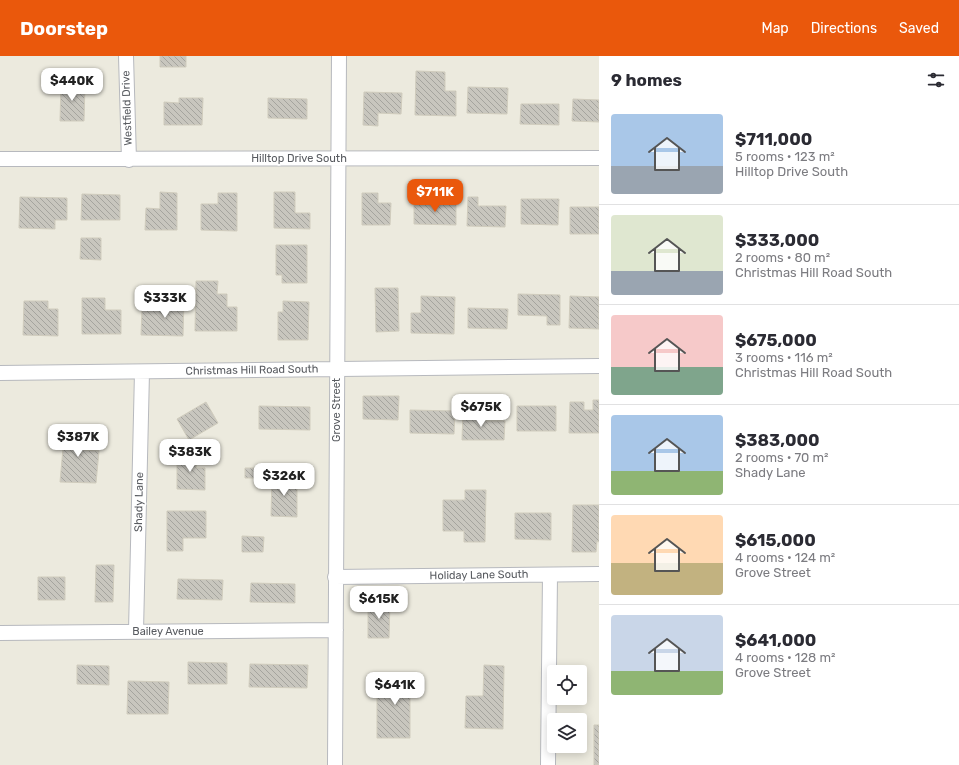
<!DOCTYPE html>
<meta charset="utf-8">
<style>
body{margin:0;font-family:Rubik,sans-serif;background:#f7f7f7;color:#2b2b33;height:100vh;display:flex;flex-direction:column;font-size:15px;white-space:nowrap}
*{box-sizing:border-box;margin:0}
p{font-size:13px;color:#7c7c81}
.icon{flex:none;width:22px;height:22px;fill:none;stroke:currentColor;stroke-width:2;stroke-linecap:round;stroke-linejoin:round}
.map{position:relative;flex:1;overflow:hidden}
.drawer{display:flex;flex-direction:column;background:#fff;width:360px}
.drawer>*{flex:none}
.tools{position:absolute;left:547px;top:609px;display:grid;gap:8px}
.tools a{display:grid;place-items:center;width:40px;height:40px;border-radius:4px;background:#fff;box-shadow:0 2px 10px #0003;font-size:20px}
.price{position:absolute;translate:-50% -34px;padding:0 9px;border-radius:8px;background:#fff;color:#222;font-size:13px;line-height:26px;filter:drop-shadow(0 1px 2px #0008)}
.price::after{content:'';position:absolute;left:50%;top:24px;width:12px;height:9px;margin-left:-6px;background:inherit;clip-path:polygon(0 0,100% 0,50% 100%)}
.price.on{background:#ea580c;color:#fff}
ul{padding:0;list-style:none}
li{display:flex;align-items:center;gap:12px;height:100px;padding:0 12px}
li+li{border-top:1px solid #e1e1e2}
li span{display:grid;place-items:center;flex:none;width:112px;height:80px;border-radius:4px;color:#555}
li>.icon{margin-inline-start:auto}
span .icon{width:48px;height:48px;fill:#fffc;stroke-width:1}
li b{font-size:17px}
h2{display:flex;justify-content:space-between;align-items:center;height:48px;padding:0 12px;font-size:17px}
header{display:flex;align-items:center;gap:24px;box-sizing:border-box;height:56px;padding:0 20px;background:#ea580c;color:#fff}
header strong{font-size:19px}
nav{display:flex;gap:22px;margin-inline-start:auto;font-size:14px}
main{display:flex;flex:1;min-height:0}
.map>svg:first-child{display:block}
</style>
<header>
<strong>Doorstep</strong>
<nav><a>Map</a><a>Directions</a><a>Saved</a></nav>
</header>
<main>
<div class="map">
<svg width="599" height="709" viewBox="0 0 599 709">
<defs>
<pattern id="building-back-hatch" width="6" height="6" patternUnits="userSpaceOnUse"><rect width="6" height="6" fill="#c8c6be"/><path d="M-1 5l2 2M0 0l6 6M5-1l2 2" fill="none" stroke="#a5a49e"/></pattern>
</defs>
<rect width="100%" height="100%" fill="#eceade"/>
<!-- building -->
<path fill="url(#building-back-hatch)" stroke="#d0ccbd" d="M160 0H186V11H160Z
M416 15 445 16V35H456V60L415 59Z
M61 28H85L84 65H60Z
M468 31 508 32 507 58 467 57Z
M364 36 402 37 401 58 378 57V70L363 69Z
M179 42H203L202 69H164V46L179 47Z
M268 42 307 43V63L268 62Z
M573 43 599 44V66L572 65Z
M521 48H559V69L520 68Z
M160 136 177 137V174H145L146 152 160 153Z
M274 136H295V157H310V173L274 172Z
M218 137H237V175L201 174V148H218Z
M362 137H378V147H391L390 169H362Z
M82 138 120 139V164H81Z
M20 141 67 142V164H55V173L19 172Z
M468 141H478V150H506L505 171 467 170Z
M521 143H559L558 169 521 168Z
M414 145 456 146V169L414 168Z
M570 151H599V178H570Z
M81 182H101V204L80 203Z
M276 189H307V227H282V219H276Z
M196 225H218L217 238H227V251H237V275H195Z
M375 232H398L399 275 376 276Z
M518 238 560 239V269H547V260L518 259Z
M421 240 455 241 454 278 411 277V257H421Z
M570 240 599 241V273L569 272Z
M82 242H105V254H121V278H82Z
M162 242 184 243 183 280 141 279 142 254H162Z
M24 245H48V253H58V280L23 279Z
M283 245 309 246 308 284H278V256H283Z
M468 252 508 253 507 273 468 272Z
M363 340H399L398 364 363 363Z
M593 344H599V377H569L570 346H584V354H593Z
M206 346 218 367 189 384 177 363Z
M259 350 310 351V374L259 373Z
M517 350H556V375H517Z
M410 354 455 355 454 378 410 377Z
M463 355H478L477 365H505L504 384H462Z
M65 370 85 372 83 394 99 395 96 427 60 426Z
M177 398H197L196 412H205V434L177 433Z
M245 412H259V422H245Z
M272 420 297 421V461L271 460Z
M465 434H486L485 486H464V475H443V444H465Z
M573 449H599V486L597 485 596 496H572Z
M167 455H206V482H183V495H167Z
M515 457H551V484L515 483Z
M242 480 264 481 263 496H242Z
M96 509H114L113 546H95Z
M38 521H65V544H38Z
M178 523 223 524 222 544 177 543Z
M251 527 295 528V547L250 546Z
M368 545 390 546 389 582H368Z
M188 606 227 607V628H188Z
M250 608 308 609 307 632 249 631Z
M77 609 109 610V629L77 628Z
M484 609 504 610 503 673 465 672 466 640H483Z
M377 622H423V635H410V682H377Z
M128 625 169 626 168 658H127Z
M594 669H599V709H594Z"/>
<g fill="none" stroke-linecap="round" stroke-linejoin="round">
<!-- minor casing -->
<g stroke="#b7b9be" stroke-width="16">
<path id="minor" d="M126 0 129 104
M0 103 599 102
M0 317 599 310
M335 521 599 518
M136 575 142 316
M0 577 336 574
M335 709 339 0
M548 709 550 519"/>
</g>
<!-- minor -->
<use href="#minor" stroke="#fff" stroke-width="14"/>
</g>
<g text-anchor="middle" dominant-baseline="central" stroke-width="3.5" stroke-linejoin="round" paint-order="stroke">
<!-- street labels -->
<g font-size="11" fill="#585b60" stroke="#fff">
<text transform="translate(127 52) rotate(-92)">Westfield Drive</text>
<text x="299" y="102">Hilltop Drive South</text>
<text transform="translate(252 314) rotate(-1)">Christmas Hill Road South</text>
<text transform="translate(336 354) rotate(-90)">Grove Street</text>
<text transform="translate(139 446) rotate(-89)">Shady Lane</text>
<text transform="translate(479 519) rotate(-1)">Holiday Lane South</text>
<text x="168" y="575">Bailey Avenue</text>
</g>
</g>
</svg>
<div class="tools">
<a><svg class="icon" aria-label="locate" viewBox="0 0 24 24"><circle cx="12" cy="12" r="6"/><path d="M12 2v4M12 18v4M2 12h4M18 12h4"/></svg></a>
<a><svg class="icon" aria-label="layers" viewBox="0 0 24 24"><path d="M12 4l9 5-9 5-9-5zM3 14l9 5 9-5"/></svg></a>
</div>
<b class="price" style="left:72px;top:46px">$440K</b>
<b class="price on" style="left:435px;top:157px">$711K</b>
<b class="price" style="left:165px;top:263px">$333K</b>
<b class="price" style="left:481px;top:372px">$675K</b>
<b class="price" style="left:78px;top:402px">$387K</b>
<b class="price" style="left:190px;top:417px">$383K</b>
<b class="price" style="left:284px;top:441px">$326K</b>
<b class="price" style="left:379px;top:564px">$615K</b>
<b class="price" style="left:395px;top:650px">$641K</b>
</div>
<section class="drawer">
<h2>9 homes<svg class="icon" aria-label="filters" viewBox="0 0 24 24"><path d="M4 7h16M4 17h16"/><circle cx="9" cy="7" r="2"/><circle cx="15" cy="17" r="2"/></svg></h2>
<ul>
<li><span style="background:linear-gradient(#a9c7e8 65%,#9aa5b1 0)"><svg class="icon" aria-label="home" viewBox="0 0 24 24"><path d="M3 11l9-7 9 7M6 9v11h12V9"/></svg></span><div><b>$711,000</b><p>5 rooms · 123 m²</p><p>Hilltop Drive South</p></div></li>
<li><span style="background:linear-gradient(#dfe7d0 70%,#9aa5b1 0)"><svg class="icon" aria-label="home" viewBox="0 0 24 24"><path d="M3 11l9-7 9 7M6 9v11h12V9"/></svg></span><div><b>$333,000</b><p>2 rooms · 80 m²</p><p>Christmas Hill Road South</p></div></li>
<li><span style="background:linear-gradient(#f6c9c9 65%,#7fa58c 0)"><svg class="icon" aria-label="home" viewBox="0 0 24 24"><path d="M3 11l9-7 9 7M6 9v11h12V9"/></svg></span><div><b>$675,000</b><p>3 rooms · 116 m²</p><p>Christmas Hill Road South</p></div></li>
<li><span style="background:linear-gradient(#a9c7e8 70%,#8fb573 0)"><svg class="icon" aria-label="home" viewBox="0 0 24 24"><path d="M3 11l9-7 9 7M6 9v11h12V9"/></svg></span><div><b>$383,000</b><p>2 rooms · 70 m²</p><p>Shady Lane</p></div></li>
<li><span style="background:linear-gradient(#ffd9b3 60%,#c2b280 0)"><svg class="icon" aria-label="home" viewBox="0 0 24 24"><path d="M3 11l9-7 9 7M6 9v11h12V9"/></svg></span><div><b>$615,000</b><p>4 rooms · 124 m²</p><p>Grove Street</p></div></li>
<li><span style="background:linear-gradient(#c9d6e8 70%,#8fb573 0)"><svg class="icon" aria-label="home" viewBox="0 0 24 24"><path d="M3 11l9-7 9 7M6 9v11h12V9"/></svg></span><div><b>$641,000</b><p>4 rooms · 128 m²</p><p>Grove Street</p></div></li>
</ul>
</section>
</main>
